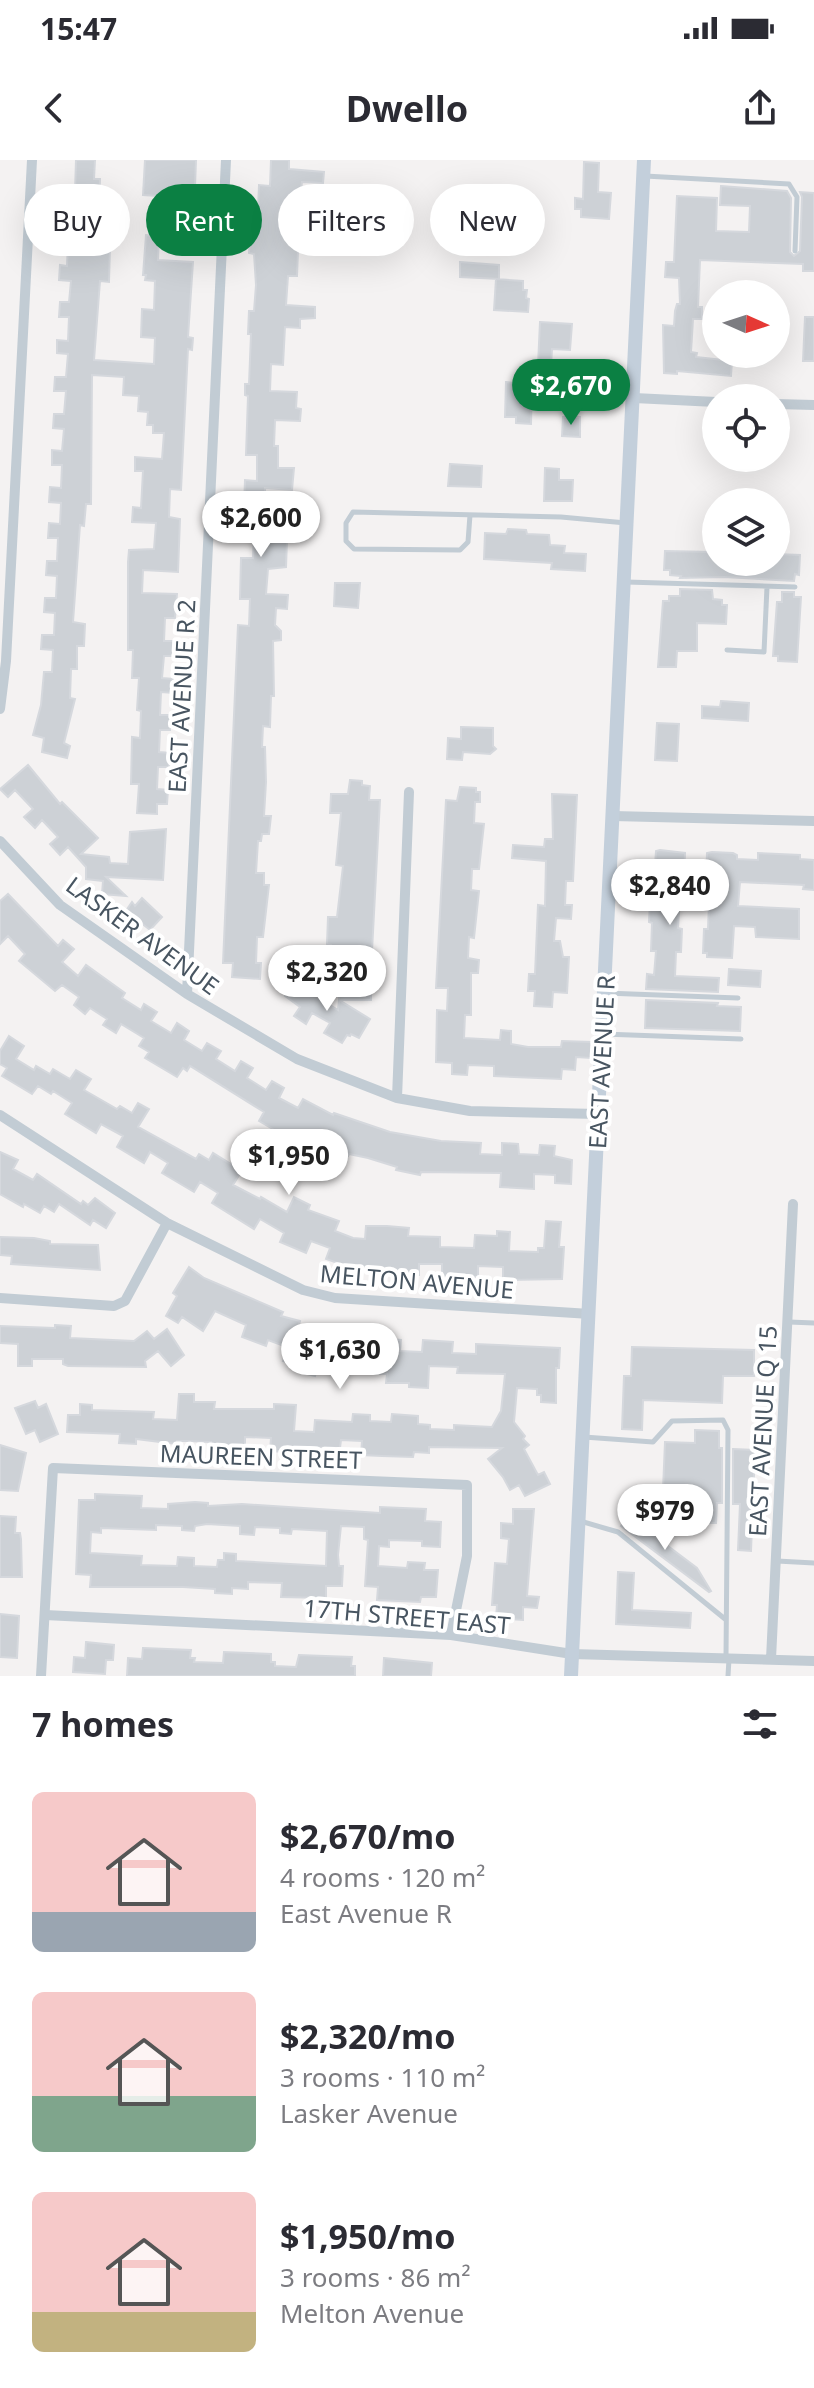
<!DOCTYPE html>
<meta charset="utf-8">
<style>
body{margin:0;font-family:"Noto Sans",sans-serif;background:#f2f2f3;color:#2b2b33;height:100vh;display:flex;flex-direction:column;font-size:30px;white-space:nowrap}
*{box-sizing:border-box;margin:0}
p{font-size:26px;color:#7c7c81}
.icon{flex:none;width:44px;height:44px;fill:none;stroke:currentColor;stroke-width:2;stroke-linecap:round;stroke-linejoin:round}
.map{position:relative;height:1516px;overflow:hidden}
.sheet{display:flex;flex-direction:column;background:#fff;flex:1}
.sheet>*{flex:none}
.hud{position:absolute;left:24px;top:24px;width:766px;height:72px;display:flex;gap:16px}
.needle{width:52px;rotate:93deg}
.fabs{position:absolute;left:702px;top:120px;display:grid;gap:16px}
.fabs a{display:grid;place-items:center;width:88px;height:88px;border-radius:50%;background:#fff;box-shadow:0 8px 32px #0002;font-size:40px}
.price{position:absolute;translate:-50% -68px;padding:0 18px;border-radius:28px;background:#fff;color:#222;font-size:26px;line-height:52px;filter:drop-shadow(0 2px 4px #0008)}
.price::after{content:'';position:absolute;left:50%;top:48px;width:24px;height:18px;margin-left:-12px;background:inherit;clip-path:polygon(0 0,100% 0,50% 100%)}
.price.current{background:#0b8043;color:#fff}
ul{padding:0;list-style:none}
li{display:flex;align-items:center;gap:24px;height:200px;padding:0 32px}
li span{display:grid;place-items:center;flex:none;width:224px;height:160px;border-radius:12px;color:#555}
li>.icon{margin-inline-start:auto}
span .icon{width:96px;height:96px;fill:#fffc;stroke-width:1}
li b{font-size:34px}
h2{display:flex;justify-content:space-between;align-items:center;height:96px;padding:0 32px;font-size:34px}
.pill{padding:0 28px;border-radius:36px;background:#fff;box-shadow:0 8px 32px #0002;font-size:28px;line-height:72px}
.pill.current{background:#0b8043;color:#fff}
.status{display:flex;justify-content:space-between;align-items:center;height:56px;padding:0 40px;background:#fff;direction:ltr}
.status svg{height:22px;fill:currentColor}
header{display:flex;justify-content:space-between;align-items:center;height:104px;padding:0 32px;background:#fff;font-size:36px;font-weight:700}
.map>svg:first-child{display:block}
</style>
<div class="status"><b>15:47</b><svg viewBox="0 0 49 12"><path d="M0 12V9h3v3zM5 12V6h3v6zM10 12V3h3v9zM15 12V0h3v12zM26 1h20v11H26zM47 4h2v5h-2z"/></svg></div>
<header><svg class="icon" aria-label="back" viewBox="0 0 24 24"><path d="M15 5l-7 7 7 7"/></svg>Dwello<svg class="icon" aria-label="share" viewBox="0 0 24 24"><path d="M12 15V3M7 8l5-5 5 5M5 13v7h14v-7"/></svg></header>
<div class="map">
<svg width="814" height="1516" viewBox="0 0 814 1516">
<rect width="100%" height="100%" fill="#f4f2f2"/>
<!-- building -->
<path fill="#cdd1d6" stroke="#d5d8dd" stroke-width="2" fill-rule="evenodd" d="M76 0H95L94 19H100L98 86 110 87 109 122 100 121 94 200 154 204 155 178 141 177 142 149 154 150 155 121 145 120 146 115H143L146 75 159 76 158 100 193 102 188 177 193 178 192 190 188 189 181 330 170 329 169 357 180 359 178 412 143 410 142 433 177 434 175 458H165L164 481H174V496H164L162 518 173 519V533L161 532 160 555H171L170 570H160L159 592 170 593 169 607H158L157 629 168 630 167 644H157V654L137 653 139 624H131L132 577 140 578 141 551 137 550 139 518H132L133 490H128V402L129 390 154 389 156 363 132 362 133 347 141 348 143 311H135V297L162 299 164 273H153V265H147L148 252 138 251 139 236 123 235 124 217 92 215 91 344H86L84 366 80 365 73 462 85 464 84 486H77V509H71L70 538 75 539 64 583 70 586 67 598 42 592 44 578 33 575 41 545 44 512H52L53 490 41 489 42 475H54L55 453 44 452 45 438H56L57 416 46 415 47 401H57L58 378H48L49 363 60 364 61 343 49 342 50 327 61 328 62 305H52V290L62 291 64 269 53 268 54 254H64L66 231H54L55 217H66L68 194 57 193V180L68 181 69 157H59L60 142H69L71 121 59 120 60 105 67 106 68 83H62L63 69H73L74 46H63L64 32H75Z
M145 0H196L193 80 163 78 165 51H158L159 36 143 35Z
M271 0H289V9L324 12 323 23 302 22 300 39 295 38 293 63H305L303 91H298L297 116H288L286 145 315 147V158L300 159V168L285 167 283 205 271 204 270 231 297 232 296 248 301 249 300 261 275 260 274 286H278V308H294L292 330 265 328V366L292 367 291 380H287L286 407 268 409 266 434 288 435 287 449 276 448 275 465 281 471V480L273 481 274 536H271L270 567 263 566 262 587H265L266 622 264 656H271L269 674H262L261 681H258L256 713H264V725H269L263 777H257L256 803H261L260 819 232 817 233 803H223L238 465 249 466 250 439H240L241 398H253L254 373H243L245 320 257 321V295H246L248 236 245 235V224H249L251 174H248L249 151H254L256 125 254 94 249 93 250 75H257L259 25 270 26Z
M584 2 599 3 598 32 611 33 609 59 581 57V49H575V38L583 39Z
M721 26 787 31 791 38 790 92 794 96 800 91 802 37 800 32 814 33V111H803V104L700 100 698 147H702V159H693L691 192 697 193 696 197 732 201 731 216 677 211V214L664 213 663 165 674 166 675 151 677 144H680L679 118 665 117 666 102H674L677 36 717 38 716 71 749 72 750 46 720 45Z
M460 102 499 105V119L460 117Z
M496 119 523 121V130H527L526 138 529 139 528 152 494 150Z
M805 157H814V201H803Z
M540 162 572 164 570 190 552 189 551 206 538 205Z
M506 222 532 225 531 264 516 263V257H505Z
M563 257H580V277L562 276Z
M450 304 482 306 481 327 448 326Z
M545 308 559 309V320H573L572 341H544Z
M508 369 526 370 527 374 549 375 550 385 565 386 564 393 586 394 585 411 551 409 552 403 484 399 485 373 506 374Z
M665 391 714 392 716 402H776V394L800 395 799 415 795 414 794 421 724 417 680 418 681 416 670 415V410H664Z
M335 423H360L358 448 334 446Z
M680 429 712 430 713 439 722 440V445H727L726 464 697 463V491H677L676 507H658L663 441H669V436H680Z
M782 432H794V437H801L797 502 778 501V496H773L777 442H782Z
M721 541 749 543 748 561 702 558V546L720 547Z
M657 563 679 564 677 601 655 600Z
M461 567 493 568V586L496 589 490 594 463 592 462 600 447 599 448 578 461 579Z
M28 605 60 644 62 642 98 678 81 694 109 697 110 703 128 704 130 672 166 669 163 720 106 717 126 736 102 734 103 721 86 719V707L68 687 60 695 50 684 58 677 42 660 35 668 24 657 33 649 15 630 8 637 0 629Z
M350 620 362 621V625L370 626 369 640H380L372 791H361L360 817 371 818V840H339L340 817 329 814 331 785 327 784 328 757H337L343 706 336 705 341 653H330L331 634H348Z
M460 627 476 628V632H480V642H475L474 663 484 664 479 709H472L471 730 479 731 474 778 469 777 468 798 479 800 478 813H471V855H465L464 878 500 880 501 870 511 871V884L528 887H561L562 881 592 882 591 898 576 897 575 910 562 909 561 919 494 916V906L468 905 467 915 452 914V903L436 902 437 850 447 851 448 828H436L446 640 457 641Z
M552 634 577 635 573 721H566L565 745H572L571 759 556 758 554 781H560L563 797H569L567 833 553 832 552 847 534 846 535 831H528L529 814H535L538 745 545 746 546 701 512 698 513 685 544 687 545 679H553Z
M660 690 685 693 684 717H681L678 768 682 769 681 792H676L675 816 719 818 718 832 646 829 647 814 654 815 656 791H651L652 763 649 762 651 720H654L656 691Z
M712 692 733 693 737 695V699L758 700V693L800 695V699L814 700V730L803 729 804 725 740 722 738 746 799 749V779L756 777 755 767 734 766 732 798 707 797V793H703L704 769H708L710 717H706L707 693Z
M8 734 58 786 63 780 74 789 62 802 78 816 86 805 125 833 122 838 141 850 144 844 157 852 151 861 171 873 177 863 189 871 184 880 202 891 207 883 221 891 216 899 235 911 241 901 253 908 247 918 266 930 272 921 284 928 279 938 298 948 303 939 333 955 334 953 390 972 441 981 481 983 480 994 502 995V983L518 984 519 994 539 995 540 985 555 986 554 996 572 1000 571 1024 555 1023V1015L534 1014V1029L500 1027 501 1013 421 1012 420 1015 396 1010 397 1007 368 998 349 994 348 996 335 990 337 986 315 977 305 996 312 999 302 1016 285 1005 287 1002 265 991 276 971 259 961 264 952 190 906 187 911 183 908 177 917 145 898 149 892 139 886 144 878 121 864 116 873 103 865 107 859 90 848 85 854 74 845 79 837 62 825 55 831 19 801 25 794 8 776 0 784V741Z
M142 738 162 757 150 770 136 759 129 766 121 758 132 742 135 746Z
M729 809 761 811 760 827 728 825Z
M297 816 309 823 305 829 338 850 339 840 370 859 359 878 351 874 350 876 347 875 342 883 324 873 330 863 312 853 306 864 294 856 300 847 285 836Z
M646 840 718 843 717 846 741 847 740 871 645 868Z
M9 876 24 886 16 899 34 910 36 906 50 914 53 909 70 919 76 910 91 919 84 930 117 949 120 946 132 953 138 943 149 949 138 967 196 999 199 994 209 1000 213 993 231 1004 233 1001 244 1007 233 1025 260 1039 261 1037 287 1052 294 1037 310 1045 308 1050 339 1061 335 1071 353 1078 365 1079 366 1066H387L409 1068 408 1076 440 1077V1087L474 1088 475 1075 497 1076V1071L510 1072 509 1091 538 1092V1088H544L546 1061 561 1062 559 1087H564L562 1119 503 1120V1107L478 1106V1117H442V1104H419V1115L367 1111V1109L346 1106 326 1099 330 1088 311 1081 306 1093 280 1082 284 1073 260 1059 254 1069 212 1043 218 1033 200 1022 194 1032 162 1013 168 1003 150 992 144 1003 117 987 123 976 101 964 96 973 65 954 72 943 53 931 51 934 38 926 32 934 2 916 7 908 0 904V891Z
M0 992 18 1000 13 1009 33 1020 37 1014 81 1044 83 1041 88 1045 95 1038 115 1053 106 1068 93 1060 90 1065 59 1044 54 1052 44 1046 40 1053 24 1044 23 1047 0 1034Z
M0 1077 34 1078 50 1081V1084L98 1085 100 1110 11 1104 12 1096 0 1095Z
M189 1107 204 1118 283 1152 281 1156 300 1161 297 1172 319 1179 321 1168 348 1173V1176L401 1180 400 1191 422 1192 423 1180 453 1182 452 1193 476 1194V1184L560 1188 559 1208H556V1243L541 1242V1235H537V1229L517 1228 514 1262 525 1276 523 1279 529 1285 524 1289 538 1315 544 1312 550 1324 525 1336 519 1325 510 1330 503 1317 488 1299 502 1288 429 1287V1293L414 1292 413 1297 382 1296 361 1295 362 1281 341 1280 340 1288 286 1287V1292L270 1291 271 1278 245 1277V1285H229V1289L211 1288V1282L188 1281H177V1284L136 1279V1284L119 1283 120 1274 67 1272 68 1255H80V1244L92 1245V1250L154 1252 153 1259 177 1260 179 1234H194V1242H215L214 1249H274V1244L296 1245 294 1271 314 1272 315 1260 352 1262 353 1254 370 1255V1261L391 1262 392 1254 418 1256V1264L430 1265V1269L454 1270V1265L492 1267 501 1251 505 1214 457 1213 458 1207 429 1206 428 1228 409 1227V1223H386L387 1214 347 1213 348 1192 323 1188 315 1216 303 1213 304 1207 283 1201 287 1187 268 1180 266 1186 242 1177 246 1165 215 1151 203 1171 182 1157 178 1163 166 1156 177 1136 173 1133Z
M55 1165 71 1166 70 1178 134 1181 147 1171 154 1179 167 1169 184 1195 171 1206 158 1191 145 1201 146 1207 68 1206 63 1204V1199H32V1206H18V1184L0 1183V1166L55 1168Z
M632 1187 754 1190V1216H723L722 1243 643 1240 642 1270 622 1269 624 1216H631Z
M35 1241 38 1248 46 1244 58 1274 40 1282 35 1270 26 1274 15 1248Z
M695 1270 719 1271V1288H722V1343H717L716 1363H703L704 1339 693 1338V1331L663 1330 665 1282 695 1283Z
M0 1285 26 1293 18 1331 0 1330Z
M733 1289 755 1290 751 1391 738 1390 740 1344H733Z
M95 1334 142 1336 141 1348 168 1349V1344L195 1342 208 1343V1346L242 1344 380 1353V1347L426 1349 425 1361 441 1362 440 1387 422 1386V1381L389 1380V1387L379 1386 378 1406 407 1408 408 1402 425 1403 424 1410H438L436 1437H421L420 1442 377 1440 378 1427 365 1426 368 1380 364 1379V1367L341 1366 338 1395 339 1406H343L342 1426H326V1438L281 1437 282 1423 248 1422V1429L232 1428V1434L215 1433V1429L183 1427H90L91 1415 76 1414 79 1340H95ZM207 1364 240 1366V1374L254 1375 255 1367 280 1368V1373L291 1374 292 1369 327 1371 326 1406 236 1401V1394L224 1393V1400H218L217 1407 194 1406V1398L178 1397 177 1406 141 1405 142 1396 90 1393 91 1372 101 1373V1368L156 1370V1365L182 1366V1370L194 1371 195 1366Z
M513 1349H534L527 1436 539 1437 537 1448 523 1447V1460L496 1458 497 1445H492L495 1403 507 1404 509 1379 501 1378V1363L513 1364Z
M0 1356 16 1357 15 1373H20L21 1379 22 1417H0Z
M628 1356 697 1408 711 1431 709 1432 621 1366Z
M618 1412 634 1413 632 1450 691 1453 690 1468 616 1464Z
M0 1454 19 1456 17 1498 0 1497Z
M86 1482 114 1485 113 1500H106L105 1514 73 1512 74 1497 85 1498Z
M143 1488 191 1490 190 1498H195L194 1502 223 1503 224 1492 271 1494V1502H275V1506L296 1507 299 1495 352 1497 351 1506H355V1516H127L128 1498 142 1499Z
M384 1498 432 1503 431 1516H383Z"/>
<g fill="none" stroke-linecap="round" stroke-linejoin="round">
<!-- lane -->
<path stroke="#c2ccd4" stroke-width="5" d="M645 16 789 24 797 37 795 91
M470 355 468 382 460 390 354 389 346 381V363L353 352 561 357 626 363
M626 422 795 427
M727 490 764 492 767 427
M605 833 738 838
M603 874 741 879
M789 1162 814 1163
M584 1277 653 1282 672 1261 723 1260 728 1270 726 1497
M580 1361 618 1372 725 1459
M777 1401 814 1403
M728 1516 729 1499"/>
<!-- street -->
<path stroke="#c2ccd4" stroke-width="10" d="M634 238 716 242
M776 244 814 245
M0 549 6 501 32 0
M613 656 814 661
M0 681 60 745 187 834 297 899 397 938 470 951 598 954
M187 834 226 0
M397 938 409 632
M0 955 167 1063 303 1130 335 1138 590 1154
M0 1138 114 1146 125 1141 167 1063
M45 1455 451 1475 572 1494 814 1501
M771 1499 793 1044
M41 1516 53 1308 467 1325V1396L451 1475"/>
<!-- secondary -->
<path stroke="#c3cfdb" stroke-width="14" d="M571 1516 644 0"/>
</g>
<g text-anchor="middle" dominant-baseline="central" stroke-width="8" stroke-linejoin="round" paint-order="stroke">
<!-- street labels -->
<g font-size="24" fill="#485561" stroke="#fff">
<text transform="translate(181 536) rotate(-87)">EAST AVENUE R 2</text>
<text transform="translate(143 775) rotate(36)">LASKER AVENUE</text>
<text transform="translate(601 902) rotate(-87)">EAST AVENUE R</text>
<text transform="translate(417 1121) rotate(5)">MELTON AVENUE</text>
<text transform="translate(762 1271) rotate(-87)">EAST AVENUE Q 15</text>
<text transform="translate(261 1296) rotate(2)">MAUREEN STREET</text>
<text transform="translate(407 1456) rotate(5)">17TH STREET EAST</text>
</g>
</g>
</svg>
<div class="fabs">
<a><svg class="needle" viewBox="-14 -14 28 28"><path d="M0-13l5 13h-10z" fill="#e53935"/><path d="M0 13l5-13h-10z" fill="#7c7c81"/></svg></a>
<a><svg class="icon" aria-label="locate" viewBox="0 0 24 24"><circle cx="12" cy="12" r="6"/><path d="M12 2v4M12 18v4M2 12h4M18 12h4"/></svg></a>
<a><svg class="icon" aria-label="layers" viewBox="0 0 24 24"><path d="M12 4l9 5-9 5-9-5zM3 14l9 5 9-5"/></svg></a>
</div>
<b class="price current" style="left:571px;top:267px">$2,670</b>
<b class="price" style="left:261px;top:399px">$2,600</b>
<b class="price" style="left:670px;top:767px">$2,840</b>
<b class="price" style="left:327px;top:853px">$2,320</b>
<b class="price" style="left:289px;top:1037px">$1,950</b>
<b class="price" style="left:340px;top:1231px">$1,630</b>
<b class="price" style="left:665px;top:1392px">$979</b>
<div class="hud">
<a class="pill">Buy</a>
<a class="pill current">Rent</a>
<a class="pill">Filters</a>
<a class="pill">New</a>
</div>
</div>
<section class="sheet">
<h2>7 homes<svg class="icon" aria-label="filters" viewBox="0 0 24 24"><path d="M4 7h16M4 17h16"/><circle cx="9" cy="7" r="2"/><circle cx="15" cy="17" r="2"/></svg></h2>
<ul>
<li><span style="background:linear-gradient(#f6c9c9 75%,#9aa5b1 0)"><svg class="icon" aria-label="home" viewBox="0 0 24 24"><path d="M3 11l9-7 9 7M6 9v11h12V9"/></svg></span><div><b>$2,670/mo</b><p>4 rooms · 120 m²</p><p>East Avenue R</p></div></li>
<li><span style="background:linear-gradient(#f6c9c9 65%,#7fa58c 0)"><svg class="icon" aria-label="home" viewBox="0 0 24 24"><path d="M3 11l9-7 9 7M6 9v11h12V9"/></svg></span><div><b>$2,320/mo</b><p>3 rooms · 110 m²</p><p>Lasker Avenue</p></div></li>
<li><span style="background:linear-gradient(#f6c9c9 75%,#c2b280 0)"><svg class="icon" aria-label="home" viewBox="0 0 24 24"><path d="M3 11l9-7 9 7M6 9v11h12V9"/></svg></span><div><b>$1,950/mo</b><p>3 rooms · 86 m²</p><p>Melton Avenue</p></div></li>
</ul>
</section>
